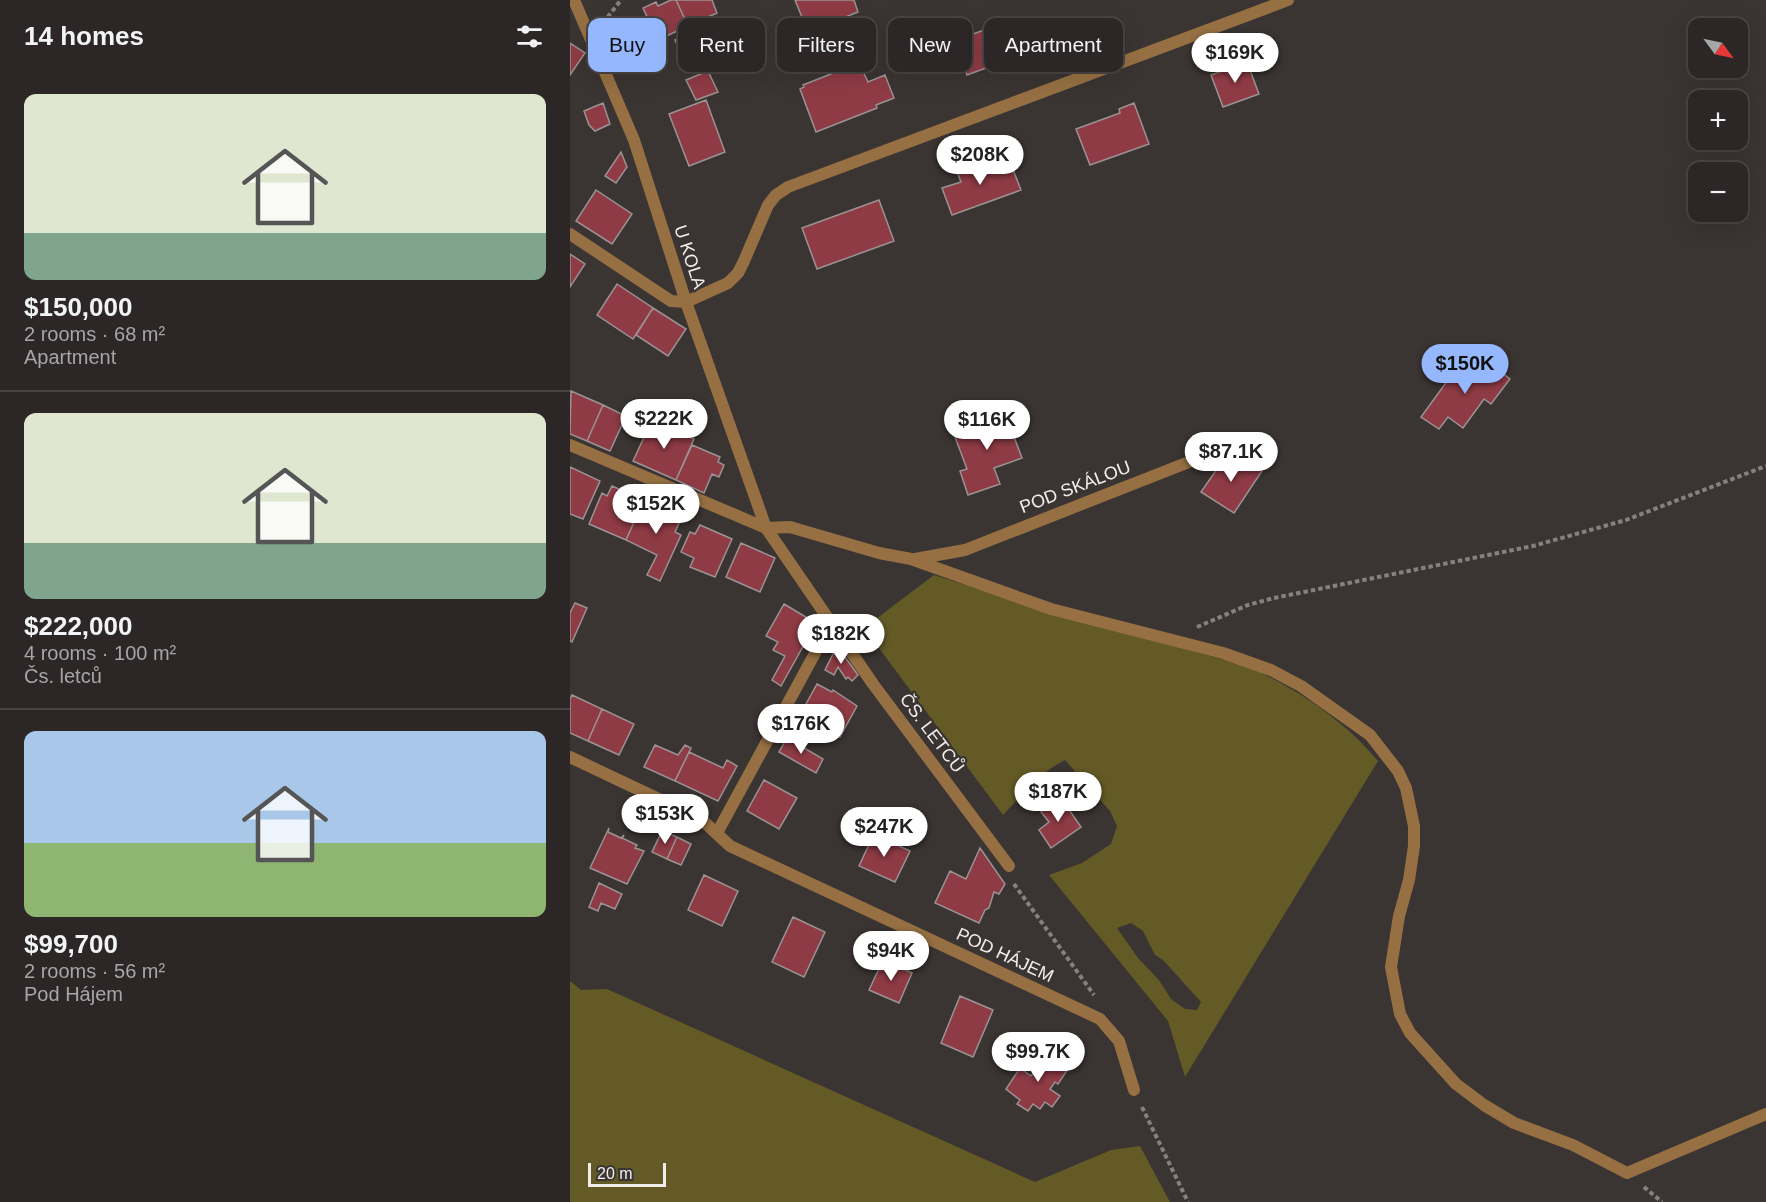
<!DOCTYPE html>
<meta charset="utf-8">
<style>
body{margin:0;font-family:Helvetica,sans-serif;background:#383332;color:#f1f3f6;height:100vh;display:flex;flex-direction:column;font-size:22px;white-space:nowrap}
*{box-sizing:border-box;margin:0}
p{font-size:20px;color:#a6a5a7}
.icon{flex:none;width:33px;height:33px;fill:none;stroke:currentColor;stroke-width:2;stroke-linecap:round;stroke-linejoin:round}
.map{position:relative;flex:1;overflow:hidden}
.side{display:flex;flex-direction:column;background:#2c2726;width:570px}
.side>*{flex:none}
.guide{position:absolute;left:18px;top:18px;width:570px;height:54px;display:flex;gap:12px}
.needle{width:39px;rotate:123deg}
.controls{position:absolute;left:1118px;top:18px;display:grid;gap:12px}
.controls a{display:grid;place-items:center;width:60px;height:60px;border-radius:12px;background:#2c2726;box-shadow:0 6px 24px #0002,0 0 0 2px #484443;font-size:30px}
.scale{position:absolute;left:18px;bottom:15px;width:78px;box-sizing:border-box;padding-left:6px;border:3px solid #f1edeb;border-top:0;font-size:16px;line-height:21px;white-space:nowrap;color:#f1edeb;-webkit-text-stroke:4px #3a3432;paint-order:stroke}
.price{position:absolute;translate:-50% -51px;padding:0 14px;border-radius:21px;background:#fff;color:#222;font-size:20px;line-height:39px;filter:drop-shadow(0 2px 3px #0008)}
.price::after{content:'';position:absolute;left:50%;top:36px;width:18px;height:14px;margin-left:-9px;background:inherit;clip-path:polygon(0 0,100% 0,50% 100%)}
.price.active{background:#94b7fd;color:#111}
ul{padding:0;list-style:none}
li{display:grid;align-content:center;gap:12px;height:318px;padding:0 24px}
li+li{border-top:2px solid #484443}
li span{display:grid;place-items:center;height:186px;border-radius:12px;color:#555}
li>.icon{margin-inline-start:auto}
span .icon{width:108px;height:108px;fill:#fffc;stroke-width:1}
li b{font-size:26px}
h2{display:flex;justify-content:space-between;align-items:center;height:72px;padding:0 24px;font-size:26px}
.tag{padding:0 21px;border-radius:12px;background:#2c2726;box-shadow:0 6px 24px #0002,0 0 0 2px #484443;font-size:21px;line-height:54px}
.tag.active{background:#94b7fd;color:#111}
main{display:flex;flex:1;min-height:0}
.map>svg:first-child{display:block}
</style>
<main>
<section class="side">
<h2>14 homes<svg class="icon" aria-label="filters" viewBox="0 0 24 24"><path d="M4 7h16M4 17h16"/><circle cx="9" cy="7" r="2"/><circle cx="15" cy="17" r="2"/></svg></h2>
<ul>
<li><span style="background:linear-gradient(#dfe7d0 75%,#7fa58c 0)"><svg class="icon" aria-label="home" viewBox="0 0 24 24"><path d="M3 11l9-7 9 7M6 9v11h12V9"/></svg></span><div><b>$150,000</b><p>2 rooms · 68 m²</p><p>Apartment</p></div></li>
<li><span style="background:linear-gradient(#dfe7d0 70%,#7fa58c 0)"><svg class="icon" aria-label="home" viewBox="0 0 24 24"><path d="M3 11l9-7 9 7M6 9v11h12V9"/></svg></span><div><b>$222,000</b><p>4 rooms · 100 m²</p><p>Čs. letců</p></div></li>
<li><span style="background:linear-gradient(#a9c7e8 60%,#8fb573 0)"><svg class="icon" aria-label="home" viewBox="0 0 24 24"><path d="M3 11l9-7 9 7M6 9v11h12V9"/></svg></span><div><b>$99,700</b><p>2 rooms · 56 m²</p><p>Pod Hájem</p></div></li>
</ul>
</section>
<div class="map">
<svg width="1196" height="1202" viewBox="0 0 1196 1202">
<rect width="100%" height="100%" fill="#3a3432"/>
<!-- grass -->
<path fill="#645a26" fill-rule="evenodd" d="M364 575 478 611 676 666C725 687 774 720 808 761L615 1077 598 1021 479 875 512 863 541 844 547 826 540 811 495 760C470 772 452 795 433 815L294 628ZM561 923 573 931 585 955 593 960 631 1002 627 1010 615 1009 601 999 589 980 568 958 547 928Z
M0 981 11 990 37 989 465 1182 541 1150 570 1146 600 1202H0Z"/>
<!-- building -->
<path fill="#8f3b45" stroke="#9a9393" stroke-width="1.5" d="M101 0H106L124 39 108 47 105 40 110 38 107 31 88 40 73 8 86 2 88 6Z
M106 0H142L147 13 131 20 137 33 124 39Z
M225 0H284L288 12 238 32Z
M441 20 454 54 397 75 392 61 367 70 355 38 382 27 387 40Z
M0 43 15 53 0 75Z
M677 62 689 94 653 107 641 75Z
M289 63 298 82 315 75 324 98 306 105 307 108 246 132 230 89 234 87 233 85Z
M138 71 148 92 126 100 116 80Z
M136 100 155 152 119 166 99 114Z
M33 103 40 124 25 131 19 125 14 111Z
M564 103 579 144 520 165 506 129 550 113 549 109Z
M51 152 57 167 46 183 35 176Z
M413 159 417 170 440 162 451 190 382 215 372 188 391 182 386 169Z
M26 190 62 214 42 244 6 221Z
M309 200 324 241 247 269 232 228Z
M0 254 15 264 0 287Z
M47 284 83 308 63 339 27 315Z
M83 308 116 329 98 356 66 335Z
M916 361 940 379 921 404 914 399 893 428 878 417 869 429 851 417 888 366 896 372 900 367 908 373Z
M1 391 33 405 17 441 0 434Z
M33 405 56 416 40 451 17 441Z
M433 408 452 458 424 468 430 484 398 495 390 471 397 469 385 437 400 432 405 418Z
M82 420 124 439 106 480 63 461Z
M122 445 150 457 148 462 154 465 149 477 142 474 134 493 106 480Z
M656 456 673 466 676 461 692 471 664 513 631 492Z
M0 467 30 481 13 519 0 514Z
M42 486 74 500 56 540 19 524 32 493 37 496Z
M74 500 112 517 105 532 111 535 90 581 77 575 87 555 56 540Z
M130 525 162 539 145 577 120 567 124 558 111 552 120 532 125 534Z
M171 543 205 558 190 592 156 577Z
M5 603 17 608 2 642 0 641V613Z
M214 604 246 623 211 686 202 680 215 656 203 650 208 642 196 636Z
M267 646 288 675 282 681 278 677 276 679 268 667 264 675 255 670Z
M247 684 262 692 263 690 287 706 270 737 230 715Z
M2 695 32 709 18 741 0 733V699Z
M32 709 64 724 49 755 18 741Z
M217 738 253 759 246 773 209 752Z
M85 745 108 755 115 745 121 748 105 781 74 767Z
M119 752 153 768 157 760 167 766 148 801 105 781Z
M194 780 227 798 209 829 177 811Z
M491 798 511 827 481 848 469 830 479 822 471 812Z
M39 828 38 832 51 838 54 835 52 838 67 845 65 848 74 851 57 884 20 868Z
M92 831 107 837 97 859 82 852Z
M304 834 340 851 325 882 289 866Z
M107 837 121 844 111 865 97 859Z
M410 848 435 884 429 894 424 892 419 908 415 910 409 923 365 903 380 871 396 879Z
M134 875 168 891 152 926 118 910Z
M29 883 52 894 45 909 31 903 28 911 19 907Z
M223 917 255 932 234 977 202 962Z
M313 960 342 973 329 1003 299 990Z
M390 996 423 1010 403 1057 371 1043Z
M475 1051 498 1069 488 1084 485 1082 480 1089 490 1096 482 1107 475 1102 470 1109 463 1104 458 1111 447 1104 450 1100 436 1089 450 1068 461 1076 467 1068 464 1066Z"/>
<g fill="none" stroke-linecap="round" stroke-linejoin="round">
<!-- path -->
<path stroke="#86817f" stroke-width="4" stroke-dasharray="4.5 3" stroke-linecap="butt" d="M33 23 51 0
M627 627 678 605 704 598 963 546 1056 520 1196 466
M444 884 524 995
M572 1107 618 1202
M1074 1187 1092 1202"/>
<!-- service -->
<path stroke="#967043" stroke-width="12" d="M196 528 220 527 309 553 341 559 481 609 653 653 701 670 731 686 800 735 828 771 836 788 844 826V846L839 880 829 916 821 967 830 1014 840 1033 886 1084 914 1105 944 1123 1003 1145 1057 1173 1196 1114
M345 559 395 550 680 438"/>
<!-- minor -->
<path stroke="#967043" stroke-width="12" d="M4 0 64 140 116 302 196 528
M0 234 101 301 116 302 158 283 168 273 174 261 198 205 206 195 218 187 718 0
M0 445 196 528 303 684 439 866
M0 757 131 819 160 846 530 1019 549 1041 564 1090
M147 833 262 622"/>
</g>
<g text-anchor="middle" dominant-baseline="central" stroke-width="4.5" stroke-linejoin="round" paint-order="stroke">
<!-- street labels -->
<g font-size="18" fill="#f1edeb" stroke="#3a3432">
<text transform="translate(120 257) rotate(72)">U KOLA</text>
<text transform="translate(505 487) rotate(-21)">POD SKÁLOU</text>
<text transform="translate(362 733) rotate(53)">ČS. LETCŮ</text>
<text transform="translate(435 955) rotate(25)">POD HÁJEM</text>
</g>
</g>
</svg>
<div class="controls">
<a><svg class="needle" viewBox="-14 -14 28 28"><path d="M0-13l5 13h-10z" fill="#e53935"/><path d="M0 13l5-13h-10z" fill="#a6a5a7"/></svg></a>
<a>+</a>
<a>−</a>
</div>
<div class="scale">20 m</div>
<b class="price" style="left:665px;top:84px">$169K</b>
<b class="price" style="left:410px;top:186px">$208K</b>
<b class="price active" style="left:895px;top:395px">$150K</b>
<b class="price" style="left:94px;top:450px">$222K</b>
<b class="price" style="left:417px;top:451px">$116K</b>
<b class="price" style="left:661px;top:483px">$87.1K</b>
<b class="price" style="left:86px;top:535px">$152K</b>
<b class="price" style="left:271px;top:665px">$182K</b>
<b class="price" style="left:231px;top:755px">$176K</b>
<b class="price" style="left:488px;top:823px">$187K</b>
<b class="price" style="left:95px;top:845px">$153K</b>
<b class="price" style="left:314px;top:858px">$247K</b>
<b class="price" style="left:321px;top:982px">$94K</b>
<b class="price" style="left:468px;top:1083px">$99.7K</b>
<div class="guide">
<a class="tag active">Buy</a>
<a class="tag">Rent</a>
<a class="tag">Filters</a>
<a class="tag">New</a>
<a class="tag">Apartment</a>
</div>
</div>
</main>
